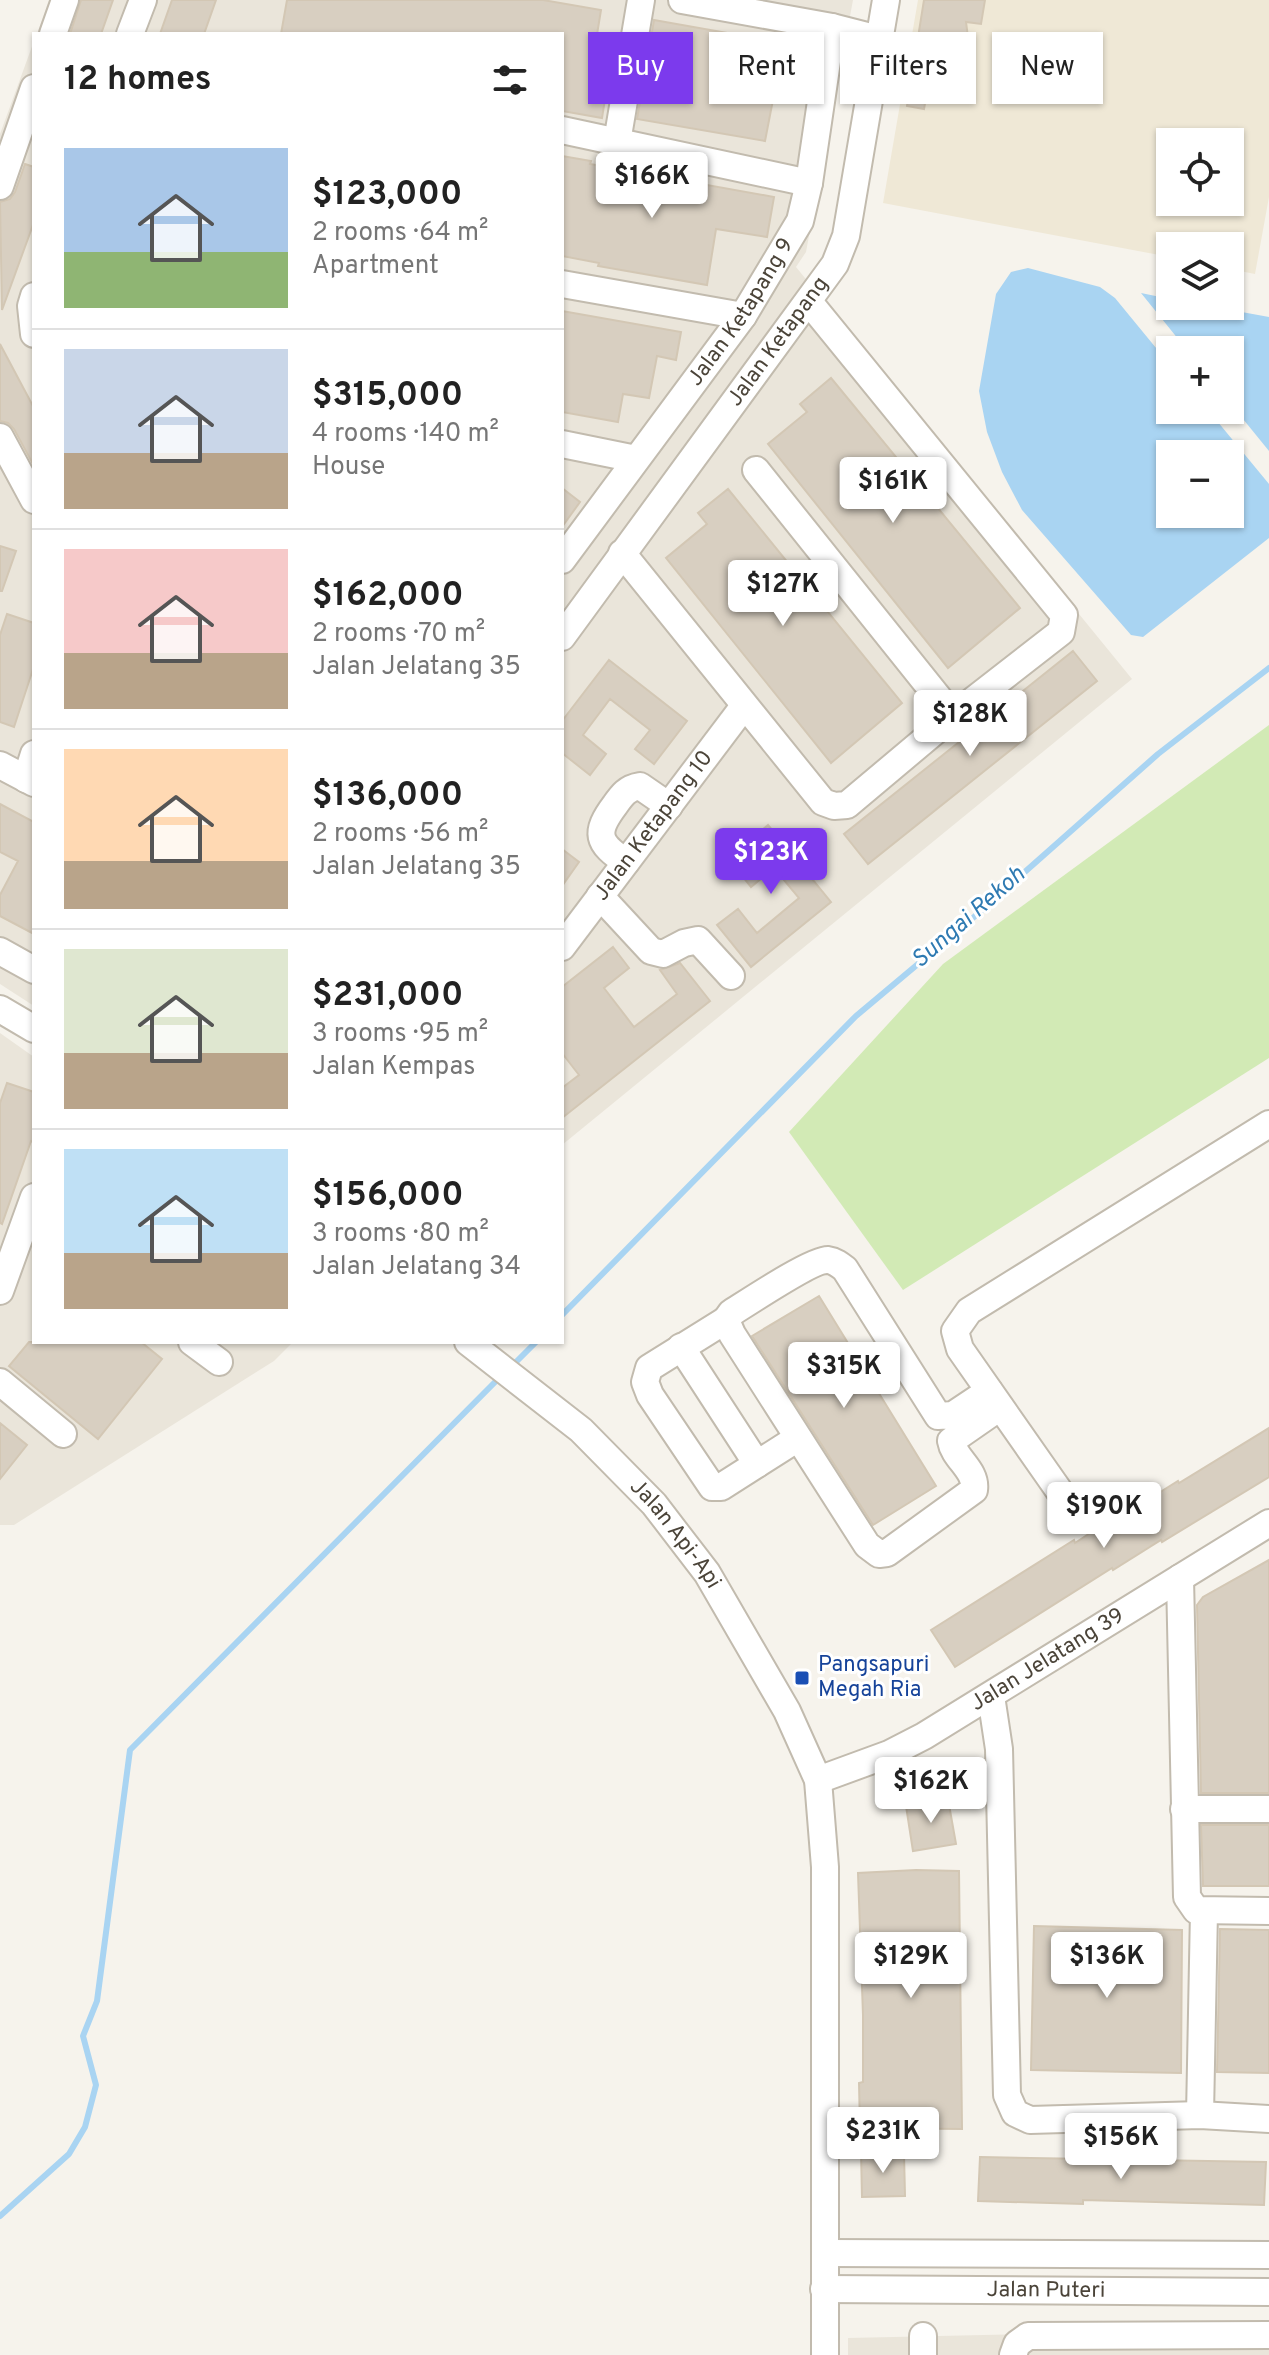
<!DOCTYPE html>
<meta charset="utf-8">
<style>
body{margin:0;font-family:Overpass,sans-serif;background:#f6f6f6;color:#222;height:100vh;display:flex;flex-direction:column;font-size:30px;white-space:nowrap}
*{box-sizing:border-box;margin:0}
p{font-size:26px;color:#767676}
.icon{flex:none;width:44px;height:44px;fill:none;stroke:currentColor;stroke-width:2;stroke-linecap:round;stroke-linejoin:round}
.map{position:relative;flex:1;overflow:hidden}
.panel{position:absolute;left:32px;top:32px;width:532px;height:1312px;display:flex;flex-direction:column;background:#fff;border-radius:0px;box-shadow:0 2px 6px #0004}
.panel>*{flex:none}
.top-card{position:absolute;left:588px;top:32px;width:560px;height:72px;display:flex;gap:16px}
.controls{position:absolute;left:1156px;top:128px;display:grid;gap:16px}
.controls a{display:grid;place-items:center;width:88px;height:88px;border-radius:0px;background:#fff;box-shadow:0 2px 6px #0004;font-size:40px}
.price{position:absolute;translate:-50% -68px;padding:0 18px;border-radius:8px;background:#fff;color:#222;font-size:26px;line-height:52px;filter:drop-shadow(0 2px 4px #0008)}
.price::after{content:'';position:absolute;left:50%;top:48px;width:24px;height:18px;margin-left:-12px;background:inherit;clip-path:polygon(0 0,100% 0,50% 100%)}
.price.selected{background:#7c3aed;color:#fff}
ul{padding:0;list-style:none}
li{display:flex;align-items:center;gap:24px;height:200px;padding:0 32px}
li+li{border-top:2px solid #e0e0e0}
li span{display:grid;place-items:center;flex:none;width:224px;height:160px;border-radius:0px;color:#555}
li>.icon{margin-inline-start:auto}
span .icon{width:96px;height:96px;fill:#fffc;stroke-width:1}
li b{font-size:34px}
h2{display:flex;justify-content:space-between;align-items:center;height:96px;padding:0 32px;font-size:34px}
.tag{padding:0 28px;border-radius:0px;background:#fff;box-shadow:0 2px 6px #0004;font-size:28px;line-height:72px}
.tag.selected{background:#7c3aed;color:#fff}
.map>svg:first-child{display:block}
</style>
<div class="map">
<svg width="1269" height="2355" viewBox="0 0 1269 2355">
<rect width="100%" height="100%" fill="#f6f3ec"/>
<!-- residential -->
<path fill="#eae5da" d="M49 0H853L806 252 796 267 1132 679 562 1145V34H37Z
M34 41V1006L0 984V134Z
M0 1033 34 1057V1342H293L274 1361 14 1525H0Z
M1269 2329V2355H848V2338Z"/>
<!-- education -->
<path fill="#efe8d6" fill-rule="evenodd" d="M918 0H1269V197L1255 274 1230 269V246H1170V257L883 203ZM1170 142H1230V202H1170Z"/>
<!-- green -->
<path fill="#d2eab5" d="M1269 725V1058L903 1290 789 1132 943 964Z"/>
<!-- water -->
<path fill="#a9d4f2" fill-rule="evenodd" d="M1028 268 1100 287 1115 298 1170 365V410H1208L1269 484V538L1143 637 1131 635 1022 510 1002 472 987 432 979 391 996 294 1011 272ZM1170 454H1230V514H1170Z
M1141 293 1170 299V306H1209L1269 317V451L1230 403V350H1187Z"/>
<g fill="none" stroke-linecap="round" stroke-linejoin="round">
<!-- stream -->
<path stroke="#a9d4f2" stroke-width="6" d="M562 1315 856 1016 974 917 1158 754 1269 668
M512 1366 536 1342
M0 2216 69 2154 85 2127 96 2085 83 2036 97 2001 130 1750 501 1376"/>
</g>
<!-- building -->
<path fill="#d8cfc1" stroke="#d3c7b4" stroke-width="2" d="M81 0H113L101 34H70Z
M172 0H216L204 34H160Z
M287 0H543L601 10 592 65 610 68 602 118 562 111V34H281Z
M924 0H985L981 24 966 22 975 92 926 98 924 109 907 106Z
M654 20 784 43 765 141 637 119Z
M562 156 591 161 590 164 774 197 767 237 716 229 707 285 598 266 599 263 562 256Z
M25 164 34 167V222L2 310 0 202 10 199 15 192Z
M562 311 681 332 676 360 657 356 649 398 623 394 618 422 562 412Z
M0 344 34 408V466L14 429 8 423 0 421Z
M831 378 1020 608 948 668 768 444 807 412 800 404Z
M562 488 580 502 562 527Z
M728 489 902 703 831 763 666 558 707 524 698 513Z
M0 546 16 551 2 591H0Z
M7 614 34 623V666L14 727 0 722V635Z
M1073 651 1097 681 868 864 844 834Z
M609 660 687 721 654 764 635 749 650 730 610 699 583 735 606 754 590 775 562 753V721Z
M0 804 34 822V934L0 916V895L18 861 0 852Z
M768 825 831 902 751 967 717 925 738 909 757 933 799 898 774 868 751 887 728 858Z
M562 849 579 862 562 886Z
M613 947 629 968 604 988 634 1027 677 994 660 970 680 963 710 1001 562 1118V1088L579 1075 562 1053V987Z
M7 1083 34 1092V1142L31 1141 2 1224 0 1223V1103Z
M819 1296 936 1486 873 1525 752 1336Z
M29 1342H141L162 1359 98 1439 9 1366Z
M0 1423 27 1445 0 1479Z
M1269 1428V1477L1162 1542 1161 1540 1113 1570 1112 1568 955 1667 931 1630 1074 1540 1075 1543 1128 1508 1130 1511 1178 1481 1179 1483Z
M1269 1560V1793H1201L1197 1605 1203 1597Z
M948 1799 956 1844 913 1851 906 1806Z
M1201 1825H1269V1886H1203Z
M916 1870 959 1871 962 2129 860 2128 859 2083 863 2082V2015L858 1873Z
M1034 1926 1182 1930 1181 2073 1031 2070Z
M1220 1929 1269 1930V2073L1217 2072Z
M861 2151 904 2154 905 2196 862 2197Z
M980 2157 1266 2162 1264 2205 1083 2200V2204L978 2201Z"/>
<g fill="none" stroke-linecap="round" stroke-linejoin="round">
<!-- minor casing -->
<g stroke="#c2bbae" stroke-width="30">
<g id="minor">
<path d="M682 0 832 27 879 39"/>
<path d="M53 34 65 0"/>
<path d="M130 34 143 0"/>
<path d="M562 130 809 183"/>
<path d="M617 142 641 0"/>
<path d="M0 186 34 88"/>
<path d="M562 284 743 316"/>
<path d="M34 296 31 306 34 334"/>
<path d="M0 437 34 500"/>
<path d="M562 444 636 459"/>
<path d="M756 470 953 716"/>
<path d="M622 553 823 802 834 806 847 805 953 716 1061 632 1064 615 809 302"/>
<path id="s1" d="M562 560 743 316 800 221 809 183 832 27"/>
<path id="s2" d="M562 637 835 264 846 236 886 0"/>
<path d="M0 765 34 783"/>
<path d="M26 779 34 754"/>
<path d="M626 862C597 843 594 833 615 805 622 795 627 788 640 786L669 806"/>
<path d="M600 896 651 951 663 954 684 943 698 940 731 976"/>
<path id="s3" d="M562 947 744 706"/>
<path d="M0 951 34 970"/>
<path d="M0 1009 34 1029"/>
<path d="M0 1291 34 1197"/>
<path d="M726 1320 649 1368 645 1382 650 1395 712 1487H721L798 1438"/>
<path d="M192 1342 219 1362"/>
<path id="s4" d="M468 1342 581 1430 654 1504 707 1573 787 1711 818 1780 825 1867V2355"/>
<path d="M681 1347 757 1464"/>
<path d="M0 1382 63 1434"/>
<path d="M989 1391 953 1415 938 1416 845 1269C840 1265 835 1261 828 1260 813 1259 747 1303 731 1313L726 1320 732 1334 867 1545 879 1554 887 1553 974 1490C977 1470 954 1459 951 1441L1000 1407"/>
<path d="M1067 1502 960 1349 955 1331 969 1311 1269 1124"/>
<path d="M1180 1578 1187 1897 1196 1910 1269 1911"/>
<path d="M991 1696 999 1749 1007 2095 1015 2113 1030 2120 1200 2115 1269 2119"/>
<path id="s5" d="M818 1780 889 1754 924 1736 1269 1523"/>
<path d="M1184 1809H1269"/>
<path d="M1200 2115 1204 1911"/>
<path d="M827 2253 1269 2255"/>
<path id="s6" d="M824 2289 1269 2292"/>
<path d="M923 2355V2336"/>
<path d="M1013 2355 1017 2344 1028 2336 1269 2335"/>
</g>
</g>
<!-- minor -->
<use href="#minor" stroke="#fff" stroke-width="26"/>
</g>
<!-- markers -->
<rect fill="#1a4fb4" stroke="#fff" stroke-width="3" x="794" y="1670" width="16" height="16" rx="4"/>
<g text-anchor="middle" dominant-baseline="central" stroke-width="6" stroke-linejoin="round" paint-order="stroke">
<!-- street labels -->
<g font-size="22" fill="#4b4439" stroke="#fff">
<text stroke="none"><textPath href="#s1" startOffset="306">Jalan Ketapang 9</textPath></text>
<text stroke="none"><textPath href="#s2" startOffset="366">Jalan Ketapang</textPath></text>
<text stroke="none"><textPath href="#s3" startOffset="152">Jalan Ketapang 10</textPath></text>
<text stroke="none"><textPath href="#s4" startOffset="284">Jalan Api-Api</textPath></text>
<text stroke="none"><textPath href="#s5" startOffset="260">Jalan Jelatang 39</textPath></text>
<text stroke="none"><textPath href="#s6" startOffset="222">Jalan Puteri</textPath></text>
</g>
<!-- transit labels -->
<g font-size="22" fill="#164399" stroke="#fff" text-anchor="start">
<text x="818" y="1665">Pangsapuri<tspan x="818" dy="25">Megah Ria</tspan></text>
</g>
<!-- water labels -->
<g font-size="24" font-style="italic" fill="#2e7ab2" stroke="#fff">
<text transform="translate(969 918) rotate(-41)">Sungai Rekoh</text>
</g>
</g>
</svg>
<div class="controls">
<a><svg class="icon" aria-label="locate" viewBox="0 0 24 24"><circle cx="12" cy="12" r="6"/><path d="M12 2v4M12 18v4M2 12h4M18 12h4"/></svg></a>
<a><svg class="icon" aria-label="layers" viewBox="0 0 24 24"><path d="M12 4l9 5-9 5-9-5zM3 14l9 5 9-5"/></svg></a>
<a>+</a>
<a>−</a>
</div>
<b class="price" style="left:652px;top:220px">$166K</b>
<b class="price" style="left:893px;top:525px">$161K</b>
<b class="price" style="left:783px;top:628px">$127K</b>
<b class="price" style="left:970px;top:758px">$128K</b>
<b class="price selected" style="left:771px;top:896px">$123K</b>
<b class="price" style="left:844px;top:1410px">$315K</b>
<b class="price" style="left:1104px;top:1550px">$190K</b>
<b class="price" style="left:931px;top:1825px">$162K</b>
<b class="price" style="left:911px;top:2000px">$129K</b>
<b class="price" style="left:1107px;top:2000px">$136K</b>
<b class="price" style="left:883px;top:2175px">$231K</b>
<b class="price" style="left:1121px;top:2181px">$156K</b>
<div class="top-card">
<a class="tag selected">Buy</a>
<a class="tag">Rent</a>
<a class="tag">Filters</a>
<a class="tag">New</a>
</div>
<section class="panel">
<h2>12 homes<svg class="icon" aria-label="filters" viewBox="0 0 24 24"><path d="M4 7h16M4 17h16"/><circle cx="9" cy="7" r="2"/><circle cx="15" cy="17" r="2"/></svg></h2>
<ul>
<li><span style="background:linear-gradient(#a9c7e8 65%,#8fb573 0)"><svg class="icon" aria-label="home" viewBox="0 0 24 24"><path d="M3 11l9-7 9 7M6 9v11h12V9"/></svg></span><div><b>$123,000</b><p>2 rooms · 64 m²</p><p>Apartment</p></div></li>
<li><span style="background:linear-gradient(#c9d6e8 65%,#b9a48a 0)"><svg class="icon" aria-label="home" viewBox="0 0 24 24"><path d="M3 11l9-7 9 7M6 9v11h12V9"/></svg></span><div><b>$315,000</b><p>4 rooms · 140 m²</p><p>House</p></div></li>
<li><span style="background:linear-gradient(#f6c9c9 65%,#b9a48a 0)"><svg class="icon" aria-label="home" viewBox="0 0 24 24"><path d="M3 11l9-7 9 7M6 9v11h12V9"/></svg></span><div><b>$162,000</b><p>2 rooms · 70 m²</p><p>Jalan Jelatang 35</p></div></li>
<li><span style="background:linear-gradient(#ffd9b3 70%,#b9a48a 0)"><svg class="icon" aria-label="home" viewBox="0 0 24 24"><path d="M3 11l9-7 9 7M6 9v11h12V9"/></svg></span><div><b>$136,000</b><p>2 rooms · 56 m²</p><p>Jalan Jelatang 35</p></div></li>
<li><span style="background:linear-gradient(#dfe7d0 65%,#b9a48a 0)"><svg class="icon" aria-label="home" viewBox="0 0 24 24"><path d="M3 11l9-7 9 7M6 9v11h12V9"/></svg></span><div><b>$231,000</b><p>3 rooms · 95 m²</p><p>Jalan Kempas</p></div></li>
<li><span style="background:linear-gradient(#bfe0f5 65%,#b9a48a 0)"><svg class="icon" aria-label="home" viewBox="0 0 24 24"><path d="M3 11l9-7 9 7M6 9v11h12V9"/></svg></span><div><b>$156,000</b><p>3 rooms · 80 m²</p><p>Jalan Jelatang 34</p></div></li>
</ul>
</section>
</div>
